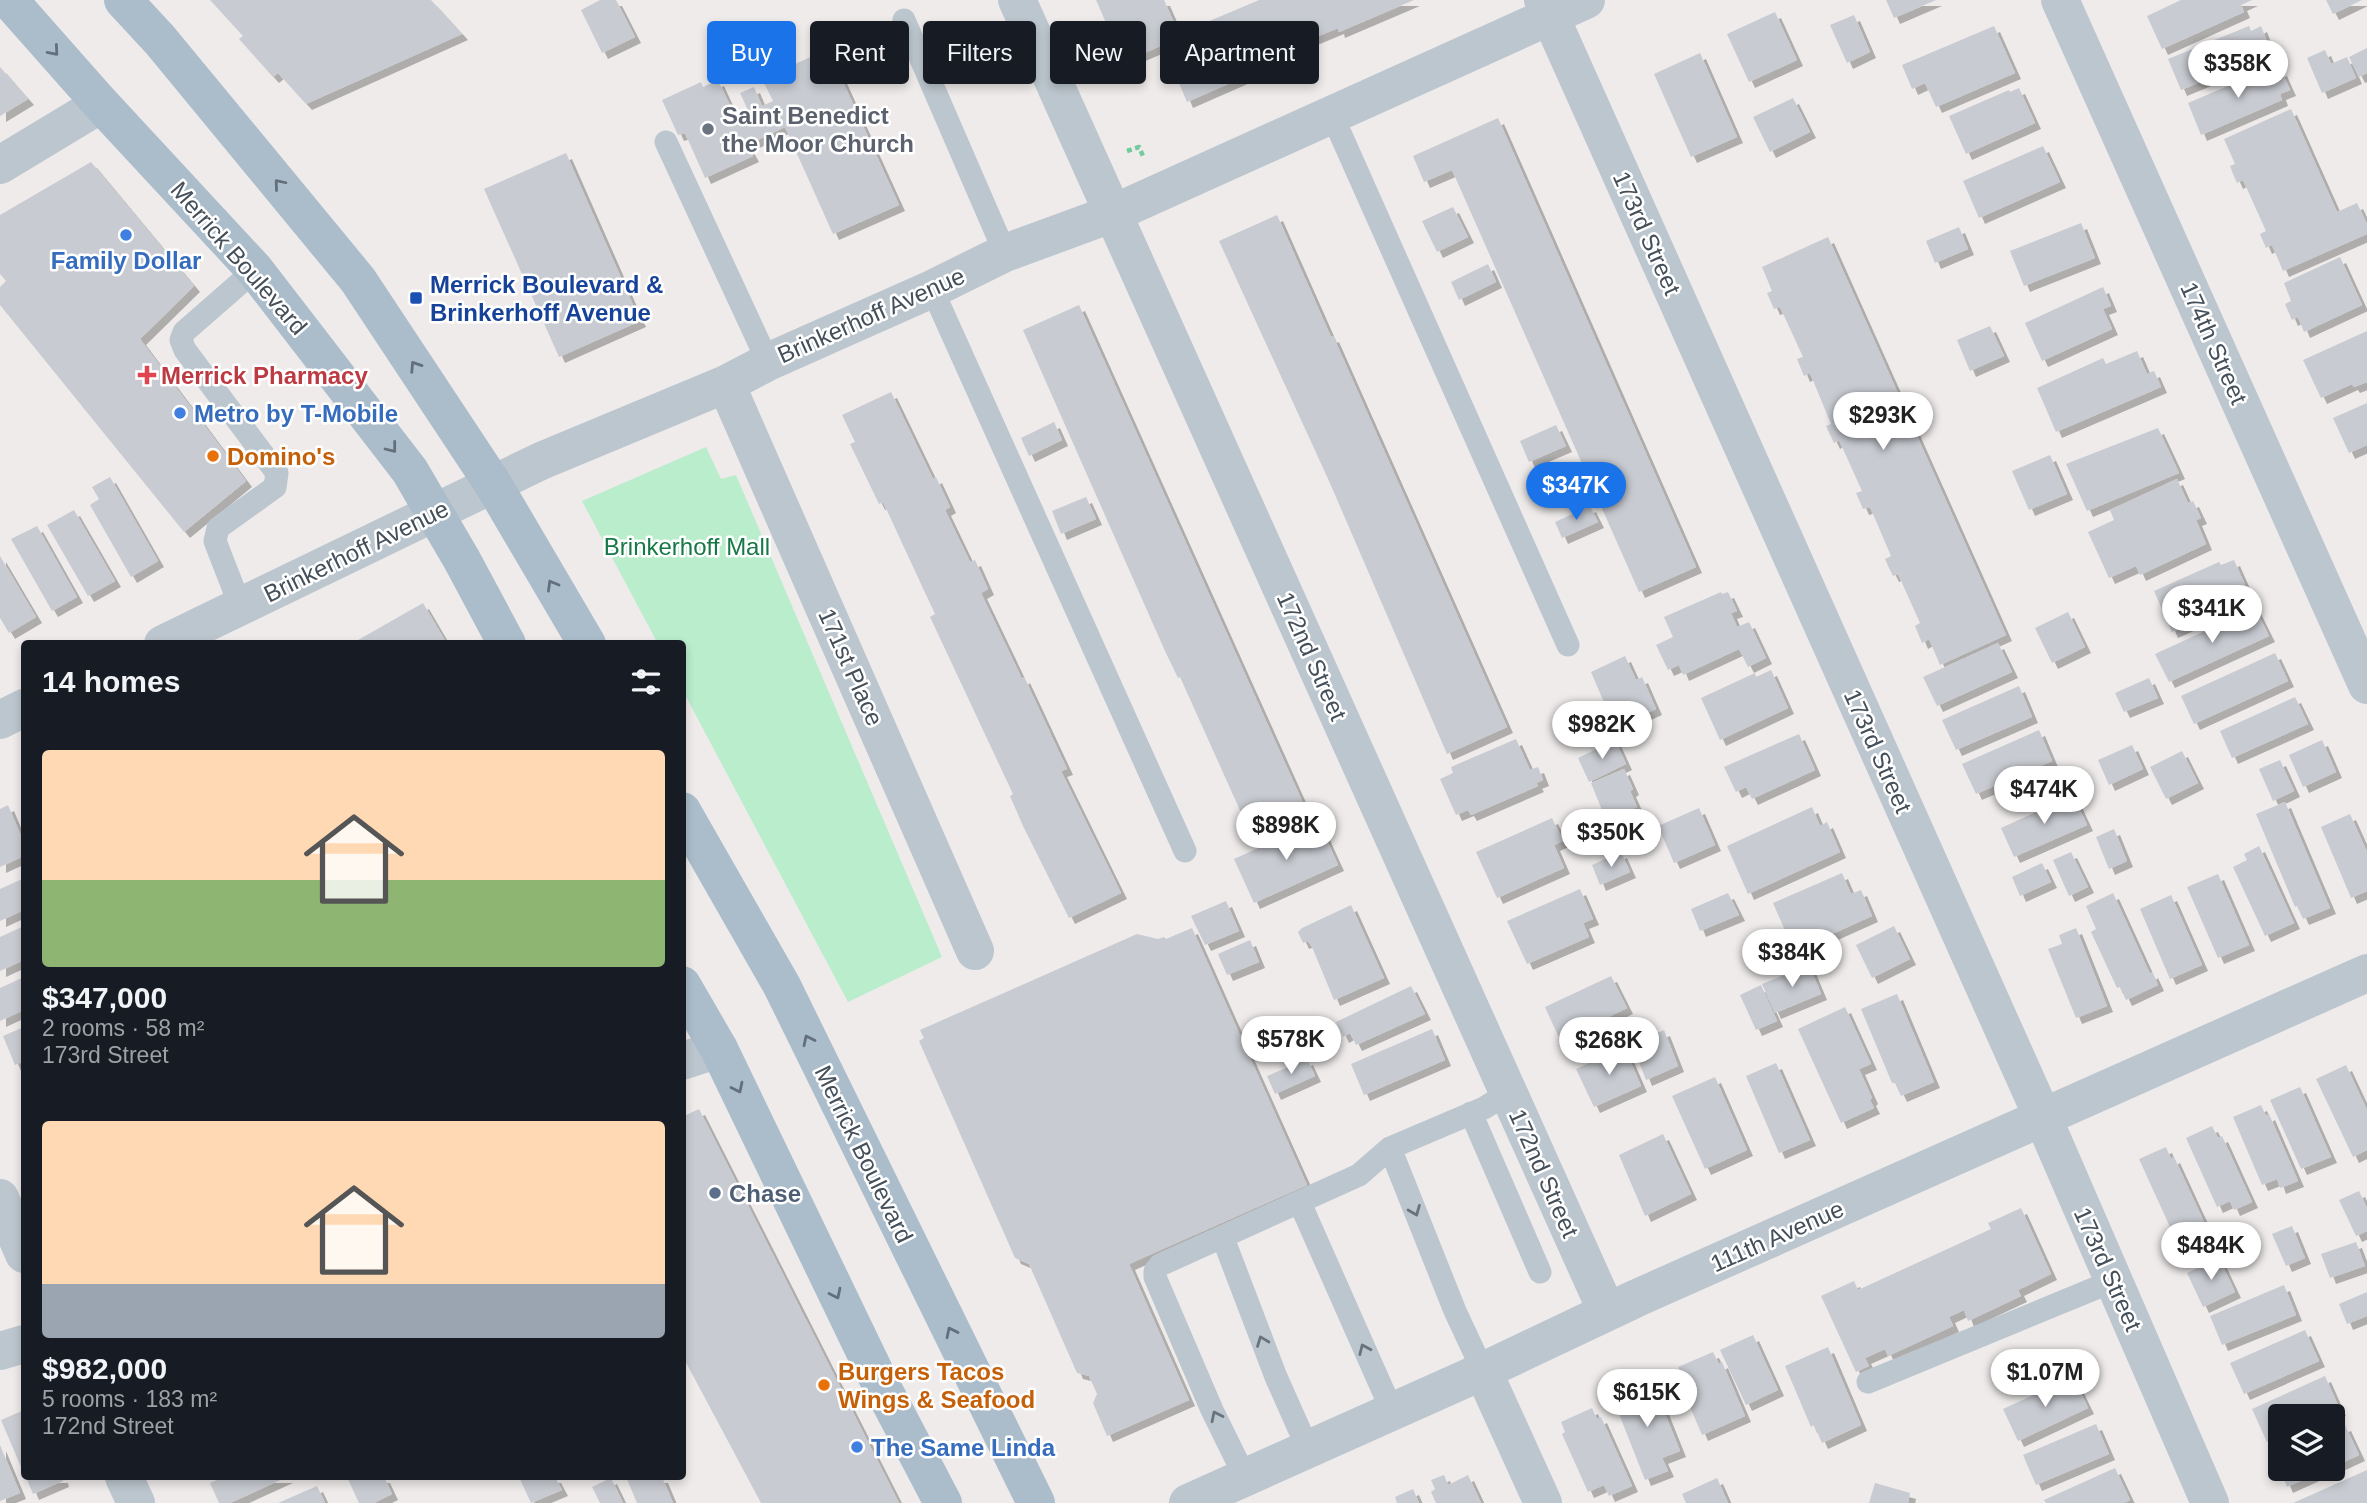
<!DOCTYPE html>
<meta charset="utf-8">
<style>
body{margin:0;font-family:Helvetica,sans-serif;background:#242831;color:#f1f3f6;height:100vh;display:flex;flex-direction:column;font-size:26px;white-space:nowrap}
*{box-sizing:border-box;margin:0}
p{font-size:23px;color:#9ea1a6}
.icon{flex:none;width:38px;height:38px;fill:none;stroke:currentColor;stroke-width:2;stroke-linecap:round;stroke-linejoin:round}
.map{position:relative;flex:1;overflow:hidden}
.sheet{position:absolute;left:21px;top:640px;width:665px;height:840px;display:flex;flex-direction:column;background:#171b24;border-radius:7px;box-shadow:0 4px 10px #0003}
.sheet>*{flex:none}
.hud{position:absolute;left:707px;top:21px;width:665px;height:63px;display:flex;gap:14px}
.buttons{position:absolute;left:2268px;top:1404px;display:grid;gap:14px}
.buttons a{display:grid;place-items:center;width:77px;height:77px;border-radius:7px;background:#171b24;box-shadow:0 4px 10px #0003;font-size:35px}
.price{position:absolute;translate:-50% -60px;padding:0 16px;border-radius:24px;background:#fff;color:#222;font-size:23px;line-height:46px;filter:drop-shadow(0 2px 4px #0008)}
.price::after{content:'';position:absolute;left:50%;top:42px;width:21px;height:16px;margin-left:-10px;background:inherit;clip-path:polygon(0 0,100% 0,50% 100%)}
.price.selected{background:#1a73e8;color:#fff}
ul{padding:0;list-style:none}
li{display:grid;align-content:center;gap:14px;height:371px;padding:0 21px}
li span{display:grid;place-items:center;height:217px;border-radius:7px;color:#555}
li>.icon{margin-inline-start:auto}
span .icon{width:126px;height:126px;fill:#fffc;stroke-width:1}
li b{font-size:30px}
h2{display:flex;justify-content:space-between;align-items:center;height:84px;padding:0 21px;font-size:30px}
.pill{padding:0 24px;border-radius:7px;background:#171b24;box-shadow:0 4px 10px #0003;font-size:24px;line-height:63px}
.pill.selected{background:#1a73e8;color:#fff}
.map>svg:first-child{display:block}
</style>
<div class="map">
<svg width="2367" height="1503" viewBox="0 0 2367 1503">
<defs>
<filter id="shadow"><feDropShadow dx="6" dy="6" stdDeviation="0" flood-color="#0004"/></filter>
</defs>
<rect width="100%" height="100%" fill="#efebeb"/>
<!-- green -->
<path fill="#b9edcc" d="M706 447 721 479 736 475 942 957 848 1002 683 691 682 644H658L582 501Z"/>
<!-- building -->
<path fill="#c8cbd1" filter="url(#shadow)" d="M210 0H431L462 34 306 104 278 73 273 77 239 39 243 36Z
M600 0H616L635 37 602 53 581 10Z
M1096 0H1164L1179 34 1259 0H1414L1339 32 1338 28 1266 58 1269 66 1187 102 1163 45 1123 62Z
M1886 0H1936L1894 18Z
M2181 0H2252L2241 5 2244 12 2162 49 2147 16Z
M2326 0H2362L2333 14Z
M1775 12 1797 60 1749 82 1727 34Z
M1854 15 1870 52 1847 63 1830 25Z
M1994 26 2015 73 1936 107 1925 83 1912 89 1902 65Z
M2249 26 2251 31 2261 26 2268 44 2260 47 2264 56 2181 90 2168 59Z
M2367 48V73L2359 77 2349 57Z
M828 49 899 205 833 234 785 127 747 145 753 156 705 178 685 133 678 135 662 100 701 82 703 87 718 80 739 125 752 119 740 93 754 87 762 106 773 101 762 79Z
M2325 50 2331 64 2347 57 2356 78 2322 93 2307 58Z
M1700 53 1737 137 1691 157 1654 74Z
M0 67 28 99 0 116Z
M2270 68 2272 74 2281 70 2290 90 2280 94 2282 100 2201 135 2188 103Z
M2019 88 2035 123 1966 154 1949 116 2009 90 2010 92Z
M1793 98 1810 132 1770 152 1753 117Z
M2291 109 2337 212 2357 203 2367 224V234L2283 271 2272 245 2266 248 2260 234 2266 231 2243 180 2237 183 2233 174 2230 166 2235 164 2224 139Z
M1498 118 1696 567 1639 592 1452 170 1424 182 1413 156Z
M2043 146 2060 182 1979 218 1963 181Z
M566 153 640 321 559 357 484 189Z
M91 162 194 286 140 339 246 481 184 532 0 305V287L6 281 0 274V215Z
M1453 207 1468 237 1437 252 1422 221Z
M1277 215 1331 337 1333 336 1507 727 1447 754 1329 481 1219 241Z
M2081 223 2095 258 2024 286 2010 251Z
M1959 227 1968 249 1935 263 1926 241Z
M1828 237 2006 635 1940 665 1929 639 1922 643 1915 626 1920 623 1898 574 1893 576 1889 568 1885 559 1891 556 1870 507 1863 509 1856 493 1862 491 1839 440 1834 443 1826 426 1831 424 1810 373 1804 376 1797 359 1803 357 1780 307 1774 309 1767 293 1772 291 1762 267Z
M2340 257 2362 305 2304 332 2298 317 2292 320 2285 304 2291 301 2284 283Z
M1488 264 1496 282 1459 300 1451 282Z
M2103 287 2111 306 2103 309 2112 329 2042 361 2025 323Z
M1079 305 1307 812 1252 837 1180 677 1178 678 1165 651 1023 330Z
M1990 326 2004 356 1970 371 1957 340Z
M2367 331V382L2354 387 2352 384 2321 398 2303 360Z
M2137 351 2147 374 2154 371 2161 387 2056 432 2037 388 2103 358 2106 364Z
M891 392 933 479 936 477 950 507 945 510 970 562 975 560 988 589 981 593 1022 679 1024 677 1039 709 1067 769 1061 771 1121 893 1069 918 1023 826 1010 796 1013 794 930 617 935 614 921 584 883 502 879 504 850 444 855 442 842 415Z
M2367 403V445L2349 453 2333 418Z
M1054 422 1062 440 1029 456 1021 438Z
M1556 425 1566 446 1529 462 1520 441Z
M2158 428 2179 473 2087 511 2066 464Z
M2050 455 2067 494 2029 510 2012 471Z
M110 477 158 561 131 577 90 505 99 499 92 487Z
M2177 479 2188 503 2193 501 2201 518 2196 520 2206 544 2140 575 2136 566 2109 578 2088 532 2114 520 2110 510Z
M1086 497 1096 519 1061 534 1052 511Z
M1590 506 1598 522 1562 538 1555 522Z
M74 510 115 581 88 596 47 525Z
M37 526 77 597 52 611 11 539Z
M0 556 36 617 9 633 0 618Z
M2234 560 2249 594 2235 599 2237 603 2172 632 2154 591 2219 562 2221 565Z
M1721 592 1722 594 1728 592 1737 611 1731 613 1737 627 1749 622 1766 658 1748 667 1739 649 1683 675 1679 665 1668 670 1656 645 1673 637 1664 617Z
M423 603 447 644H351Z
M2255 608 2269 636 2169 682 2155 654Z
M2068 612 2085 647 2052 663 2035 628Z
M1998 643 2012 672 1937 706 1923 677Z
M2275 653 2288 681 2194 724 2181 696Z
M1625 656 1636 680 1642 677 1656 709 1615 728 1591 672Z
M1771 670 1788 708 1720 740 1701 698 1755 673 1756 677Z
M2149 678 2158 698 2124 712 2115 693Z
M2019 686 2032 717 1956 750 1942 720Z
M2295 697 2308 724 2232 758 2220 731Z
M2039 730 2052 761 1976 794 1962 764Z
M1799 734 1815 770 1752 799 1746 787 1736 792 1724 767Z
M1516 739 1530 770 1538 767 1543 780 1536 783 1538 786 1471 815 1468 810 1456 815 1440 779 1453 773 1451 767Z
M1615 740 1626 764 1589 782 1578 758Z
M2322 740 2336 772 2303 787 2289 755Z
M2132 745 2143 769 2109 785 2098 760Z
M2182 751 2198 783 2166 799 2150 767Z
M2280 760 2294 791 2273 801 2259 769Z
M1624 769 1633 789 1630 791 1637 807 1606 820 1591 783Z
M2073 795 2087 825 2014 857 2001 828Z
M2285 802 2330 908 2303 919 2297 906 2295 907 2256 814Z
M8 805 24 843V856L0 867V809Z
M1812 807 1820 826 1827 822 1840 852 1748 894 1727 846Z
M1699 808 1715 845 1674 863 1658 826Z
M2350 814 2367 852V891L2351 898 2321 827Z
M1552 818 1563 841 1554 845 1564 868 1497 898 1476 852Z
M1318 821 1338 865 1254 903 1234 859Z
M2114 829 2127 861 2109 869 2096 837Z
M2259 846 2294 923 2265 936 2233 867 2247 860 2244 854Z
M1621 852 1630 872 1600 885 1592 865Z
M2071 852 2088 887 2069 896 2053 860Z
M2042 863 2051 882 2020 896 2012 877Z
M1842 873 1851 894 1861 890 1872 916 1794 951 1773 903Z
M2218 874 2249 945 2218 958 2187 887Z
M22 879 24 884V910L0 921V889Z
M1580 889 1593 919 1583 923 1589 937 1527 964 1507 921Z
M1728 893 1739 915 1700 931 1691 909Z
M2113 893 2150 974 2152 972 2158 985 2126 1000 2120 987 2117 988 2091 932 2096 929 2086 906Z
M2171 895 2202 965 2170 979 2140 909Z
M1226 901 1239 931 1205 945 1191 916Z
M1351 905 1384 978 1334 1000 1312 947 1308 941 1303 943 1298 932 1302 928Z
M24 926V960L0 971V937Z
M1894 926 1910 959 1872 978 1856 945Z
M1192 928 1307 1185 1129 1264 1189 1400 1107 1436 1093 1403 1097 1394 1089 1376 1077 1373 1029 1264 1015 1258 919 1041 924 1038 920 1030 1137 934 1158 939 1164 937 1166 939Z
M2076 928 2107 1006 2076 1018 2048 949 2062 944 2059 935Z
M1250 940 1259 962 1227 975 1218 954Z
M1809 965 1821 994 1775 1013 1762 984Z
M1611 976 1627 1008 1560 1040 1545 1007Z
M24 977V1010L0 1021V988Z
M1761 985 1777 1021 1756 1030 1740 995Z
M1411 986 1425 1014 1356 1045 1350 1033 1343 1037 1336 1022Z
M1897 994 1934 1082 1901 1096 1895 1083H1892L1861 1009Z
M1845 1007 1871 1064 1859 1069 1872 1098 1870 1100 1874 1108 1841 1123 1798 1029Z
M24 1027V1061L15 1065 3 1036Z
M1432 1029 1445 1060 1364 1095 1351 1064Z
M1664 1030 1678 1066 1646 1080 1632 1044Z
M1624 1047 1641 1086 1594 1107 1576 1069Z
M1307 1059 1315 1076 1275 1094 1267 1076Z
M1776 1063 1810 1140 1779 1153 1746 1076Z
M2346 1065 2367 1110V1150L2353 1157 2316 1079Z
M1715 1077 1747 1150 1705 1169 1672 1096Z
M2300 1087 2331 1157 2301 1169 2270 1100Z
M2261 1105 2266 1116 2269 1114 2298 1181 2280 1188 2277 1179 2262 1185 2233 1117Z
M699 1109 899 1503H761L682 1355V1117Z
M2212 1126 2218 1138 2222 1136 2252 1202 2234 1210 2230 1201 2217 1207 2186 1138Z
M1663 1134 1691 1194 1645 1216 1619 1155Z
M2166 1147 2171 1159 2174 1157 2204 1222 2188 1230 2184 1221 2170 1227 2139 1159Z
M2359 1191 2367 1208V1231L2356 1236 2339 1200Z
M2021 1208 2051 1274 2018 1290 2021 1296 1968 1321 1964 1310 1949 1317 1953 1326 1888 1356 1885 1349 1865 1358 1869 1366 1856 1372 1821 1296 1854 1281 1858 1290 1991 1229 1988 1223Z
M2292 1226 2305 1258 2286 1266 2272 1234Z
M2356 1242 2365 1266 2330 1278 2321 1254Z
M2219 1258 2235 1292 2203 1307 2187 1273Z
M2284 1285 2296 1315 2222 1345 2210 1316Z
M2367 1292V1316L2347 1324 2339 1304Z
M2305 1330 2319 1361 2244 1394 2230 1363Z
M1753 1335 1778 1390 1746 1405 1720 1350Z
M1828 1347 1861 1425 1822 1443 1814 1425 1811 1427 1785 1366Z
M1713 1352 1719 1364 1722 1362 1745 1416 1702 1435 1679 1381 1683 1380 1678 1367Z
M2325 1376 2340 1410 2326 1416H2280V1436L2267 1442 2252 1409Z
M2073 1377 2088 1408 2018 1441 2003 1409Z
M1647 1382 1652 1394 1656 1391 1680 1451 1662 1458 1668 1471 1645 1480 1612 1396Z
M1592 1408 1597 1419 1601 1417 1632 1486 1609 1496 1604 1485 1588 1492 1562 1434 1565 1432 1561 1422Z
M24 1410V1474L1 1420Z
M2096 1424 2109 1454 2036 1485 2023 1455Z
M2345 1425 2359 1455 2333 1467V1430Z
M0 1445 20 1493 0 1501Z
M2280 1453V1468H2329L2287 1487 2274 1456Z
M2115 1468 2130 1500 2124 1503H2046L2044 1500Z
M2367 1470V1503H2293Z
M1444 1475 1448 1485 1468 1475 1481 1503H1436L1431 1492 1435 1489 1431 1480Z
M26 1477H62L63 1481 33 1494Z
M224 1477H287L230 1503H219L210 1483Z
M347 1477H384L392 1494 374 1503H359Z
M519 1477H555L562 1490 531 1503Z
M626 1477H662L673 1503H637Z
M611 1478 623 1503H600L592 1487Z
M1717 1478 1728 1503H1686L1682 1494Z
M1875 1483 1910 1493 1908 1503H1869Z
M317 1486 325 1503H278Z
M1413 1489 1419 1503H1397L1395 1497Z"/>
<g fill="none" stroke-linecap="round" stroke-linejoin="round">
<!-- path -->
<path stroke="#71cb9d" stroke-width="4.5" stroke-dasharray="5 3.5" stroke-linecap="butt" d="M1127 151 1139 147 1143 156"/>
<!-- lane -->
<path stroke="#bcc6ce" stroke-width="23" d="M904 20 1005 253
M1332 115 1568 645
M666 142 768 362
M932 289 1185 851
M241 608 215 541 218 528 275 487 277 473 185 350 181 340 184 332 255 270
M1471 1113 1540 1272
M1390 1148 1455 1311 1483 1371
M1300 1203 1392 1411
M1223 1238 1276 1377 1308 1449
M1868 1382 2113 1281
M1245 1477 1212 1410 1155 1277V1271L1160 1265 1359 1175 1390 1148 1484 1108 1508 1093"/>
<!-- street -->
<path stroke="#bcc6ce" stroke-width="38" d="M1017 0 1607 1312
M1543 0 2043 1118 2210 1503
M2060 0 2367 685
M0 165 101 104
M726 384 975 951
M163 644 541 461 726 384 768 362 932 289 1005 253 1114 213 1586 0
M0 720 24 708
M682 1061 719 1049
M0 1198 24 1254
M0 1351 24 1344
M1483 1371 1543 1503
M124 1477 136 1503
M1188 1503 1483 1371 1637 1298 2367 973"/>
<!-- primary -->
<path stroke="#abbccb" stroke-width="38" d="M9 0 101 104 255 270 410 471 462 560 507 644
M123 0 160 40 358 280 493 484 587 644
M682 811 782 986 1036 1503
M682 985 719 1049 879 1381 943 1503"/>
</g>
<!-- one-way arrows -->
<defs><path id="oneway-chevron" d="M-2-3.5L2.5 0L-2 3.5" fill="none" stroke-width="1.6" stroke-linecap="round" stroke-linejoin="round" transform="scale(1.75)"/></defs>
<g stroke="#63707b">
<use href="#oneway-chevron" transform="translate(54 51) rotate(49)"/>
<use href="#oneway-chevron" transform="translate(279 184) rotate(-130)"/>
<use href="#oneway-chevron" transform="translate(415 366) rotate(-123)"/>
<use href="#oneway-chevron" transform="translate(392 448) rotate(52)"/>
<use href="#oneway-chevron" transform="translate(552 585) rotate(-120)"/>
<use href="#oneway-chevron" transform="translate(808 1040) rotate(-116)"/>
<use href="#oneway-chevron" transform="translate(738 1088) rotate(64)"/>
<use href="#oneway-chevron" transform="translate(836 1294) rotate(64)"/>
<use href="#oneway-chevron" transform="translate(951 1332) rotate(-116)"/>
</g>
<g stroke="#68737c">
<use href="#oneway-chevron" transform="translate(1415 1211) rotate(68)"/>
<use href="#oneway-chevron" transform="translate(1262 1341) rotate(-111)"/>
<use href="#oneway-chevron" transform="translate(1364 1349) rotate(-114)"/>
<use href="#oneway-chevron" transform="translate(1216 1416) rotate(-116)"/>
</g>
<!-- markers -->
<circle fill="#6b7280" stroke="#fff" stroke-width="2.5" cx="708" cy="129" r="7"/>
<g fill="#3f7fe0" stroke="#fff" stroke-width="2.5">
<circle cx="126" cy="235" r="7"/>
<circle cx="180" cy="413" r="7"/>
<circle cx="857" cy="1447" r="7"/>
</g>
<rect fill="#1a4fb4" stroke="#fff" stroke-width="2.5" x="409" y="291" width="14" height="14" rx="3.5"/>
<path fill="#e0444e" stroke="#fff" stroke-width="2.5" d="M143.5 364.5h7v7h7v7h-7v7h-7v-7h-7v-7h7z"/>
<g fill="#e8710a" stroke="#fff" stroke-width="2.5">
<circle cx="213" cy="456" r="7"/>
<circle cx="824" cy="1385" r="7"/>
</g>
<circle fill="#5c6f8a" stroke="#fff" stroke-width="2.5" cx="715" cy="1193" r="7"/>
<g text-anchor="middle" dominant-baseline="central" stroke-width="5" stroke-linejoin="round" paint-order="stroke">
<!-- worship labels -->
<g font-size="24" font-weight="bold" fill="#5b616d" stroke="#fff" text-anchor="start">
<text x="722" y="115">Saint Benedict<tspan x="722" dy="28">the Moor Church</tspan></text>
</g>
<!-- street labels -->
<g font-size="24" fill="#444f59" stroke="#fff">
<text transform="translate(1647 233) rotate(66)">173rd Street</text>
<text transform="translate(239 258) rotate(49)">Merrick Boulevard</text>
<text transform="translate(871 315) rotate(-24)">Brinkerhoff Avenue</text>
<text transform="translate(2214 343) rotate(66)">174th Street</text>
<text transform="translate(356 551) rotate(-26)">Brinkerhoff Avenue</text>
<text transform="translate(1312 656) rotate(66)">172nd Street</text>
<text transform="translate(851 667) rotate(66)">171st Place</text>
<text transform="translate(1878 751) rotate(66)">173rd Street</text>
<text transform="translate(864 1154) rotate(64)">Merrick Boulevard</text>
<text transform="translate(1544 1173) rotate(66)">172nd Street</text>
<text transform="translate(1777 1236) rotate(-24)">111th Avenue</text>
<text transform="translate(2108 1269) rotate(66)">173rd Street</text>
</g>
<!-- shop labels -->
<g font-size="24" font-weight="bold" fill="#366cbe" stroke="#fff" text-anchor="start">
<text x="126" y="260" text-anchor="middle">Family Dollar</text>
<text x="194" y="413">Metro by T-Mobile</text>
<text x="871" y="1447">The Same Linda</text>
</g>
<!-- transit labels -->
<g font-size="24" font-weight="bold" fill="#164399" stroke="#fff" text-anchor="start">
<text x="430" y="284">Merrick Boulevard &amp;<tspan x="430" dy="28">Brinkerhoff Avenue</tspan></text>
</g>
<!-- health labels -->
<g font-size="24" font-weight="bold" fill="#be3a42" stroke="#fff" text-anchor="start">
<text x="161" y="375">Merrick Pharmacy</text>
</g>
<!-- food labels -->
<g font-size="24" font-weight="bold" fill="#c56008" stroke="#fff" text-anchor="start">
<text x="227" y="456">Domino's</text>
<text x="838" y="1371">Burgers Tacos<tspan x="838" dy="28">Wings &amp; Seafood</tspan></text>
</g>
<!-- park labels -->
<g font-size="24" fill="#177846" stroke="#fff">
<text x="687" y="546">Brinkerhoff Mall</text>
</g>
<!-- service labels -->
<g font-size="24" font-weight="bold" fill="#4e5e75" stroke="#fff" text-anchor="start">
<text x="729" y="1193">Chase</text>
</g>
</g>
</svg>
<div class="buttons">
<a><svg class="icon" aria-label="layers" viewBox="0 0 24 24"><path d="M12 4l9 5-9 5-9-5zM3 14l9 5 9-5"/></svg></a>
</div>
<b class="price" style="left:2238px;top:100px">$358K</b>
<b class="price" style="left:1883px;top:452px">$293K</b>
<b class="price selected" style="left:1576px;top:522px">$347K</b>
<b class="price" style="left:2212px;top:645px">$341K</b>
<b class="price" style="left:1602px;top:761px">$982K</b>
<b class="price" style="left:2044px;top:826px">$474K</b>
<b class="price" style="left:1286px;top:862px">$898K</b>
<b class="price" style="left:1611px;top:869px">$350K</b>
<b class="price" style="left:1792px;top:989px">$384K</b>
<b class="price" style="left:1291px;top:1076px">$578K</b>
<b class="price" style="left:1609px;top:1077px">$268K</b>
<b class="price" style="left:2211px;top:1282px">$484K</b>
<b class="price" style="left:2045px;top:1409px">$1.07M</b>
<b class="price" style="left:1647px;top:1429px">$615K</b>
<div class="hud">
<a class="pill selected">Buy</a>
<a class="pill">Rent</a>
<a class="pill">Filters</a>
<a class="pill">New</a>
<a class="pill">Apartment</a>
</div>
<section class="sheet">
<h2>14 homes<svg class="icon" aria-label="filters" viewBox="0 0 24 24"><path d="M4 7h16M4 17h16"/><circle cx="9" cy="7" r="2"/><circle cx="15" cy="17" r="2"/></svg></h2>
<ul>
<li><span style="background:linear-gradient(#ffd9b3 60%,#8fb573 0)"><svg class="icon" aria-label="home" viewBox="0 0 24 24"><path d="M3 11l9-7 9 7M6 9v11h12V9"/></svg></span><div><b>$347,000</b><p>2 rooms · 58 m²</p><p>173rd Street</p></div></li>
<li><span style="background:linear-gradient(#ffd9b3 75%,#9aa5b1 0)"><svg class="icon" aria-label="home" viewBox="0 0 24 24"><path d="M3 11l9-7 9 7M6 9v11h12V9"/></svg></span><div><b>$982,000</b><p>5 rooms · 183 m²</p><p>172nd Street</p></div></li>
</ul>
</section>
</div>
